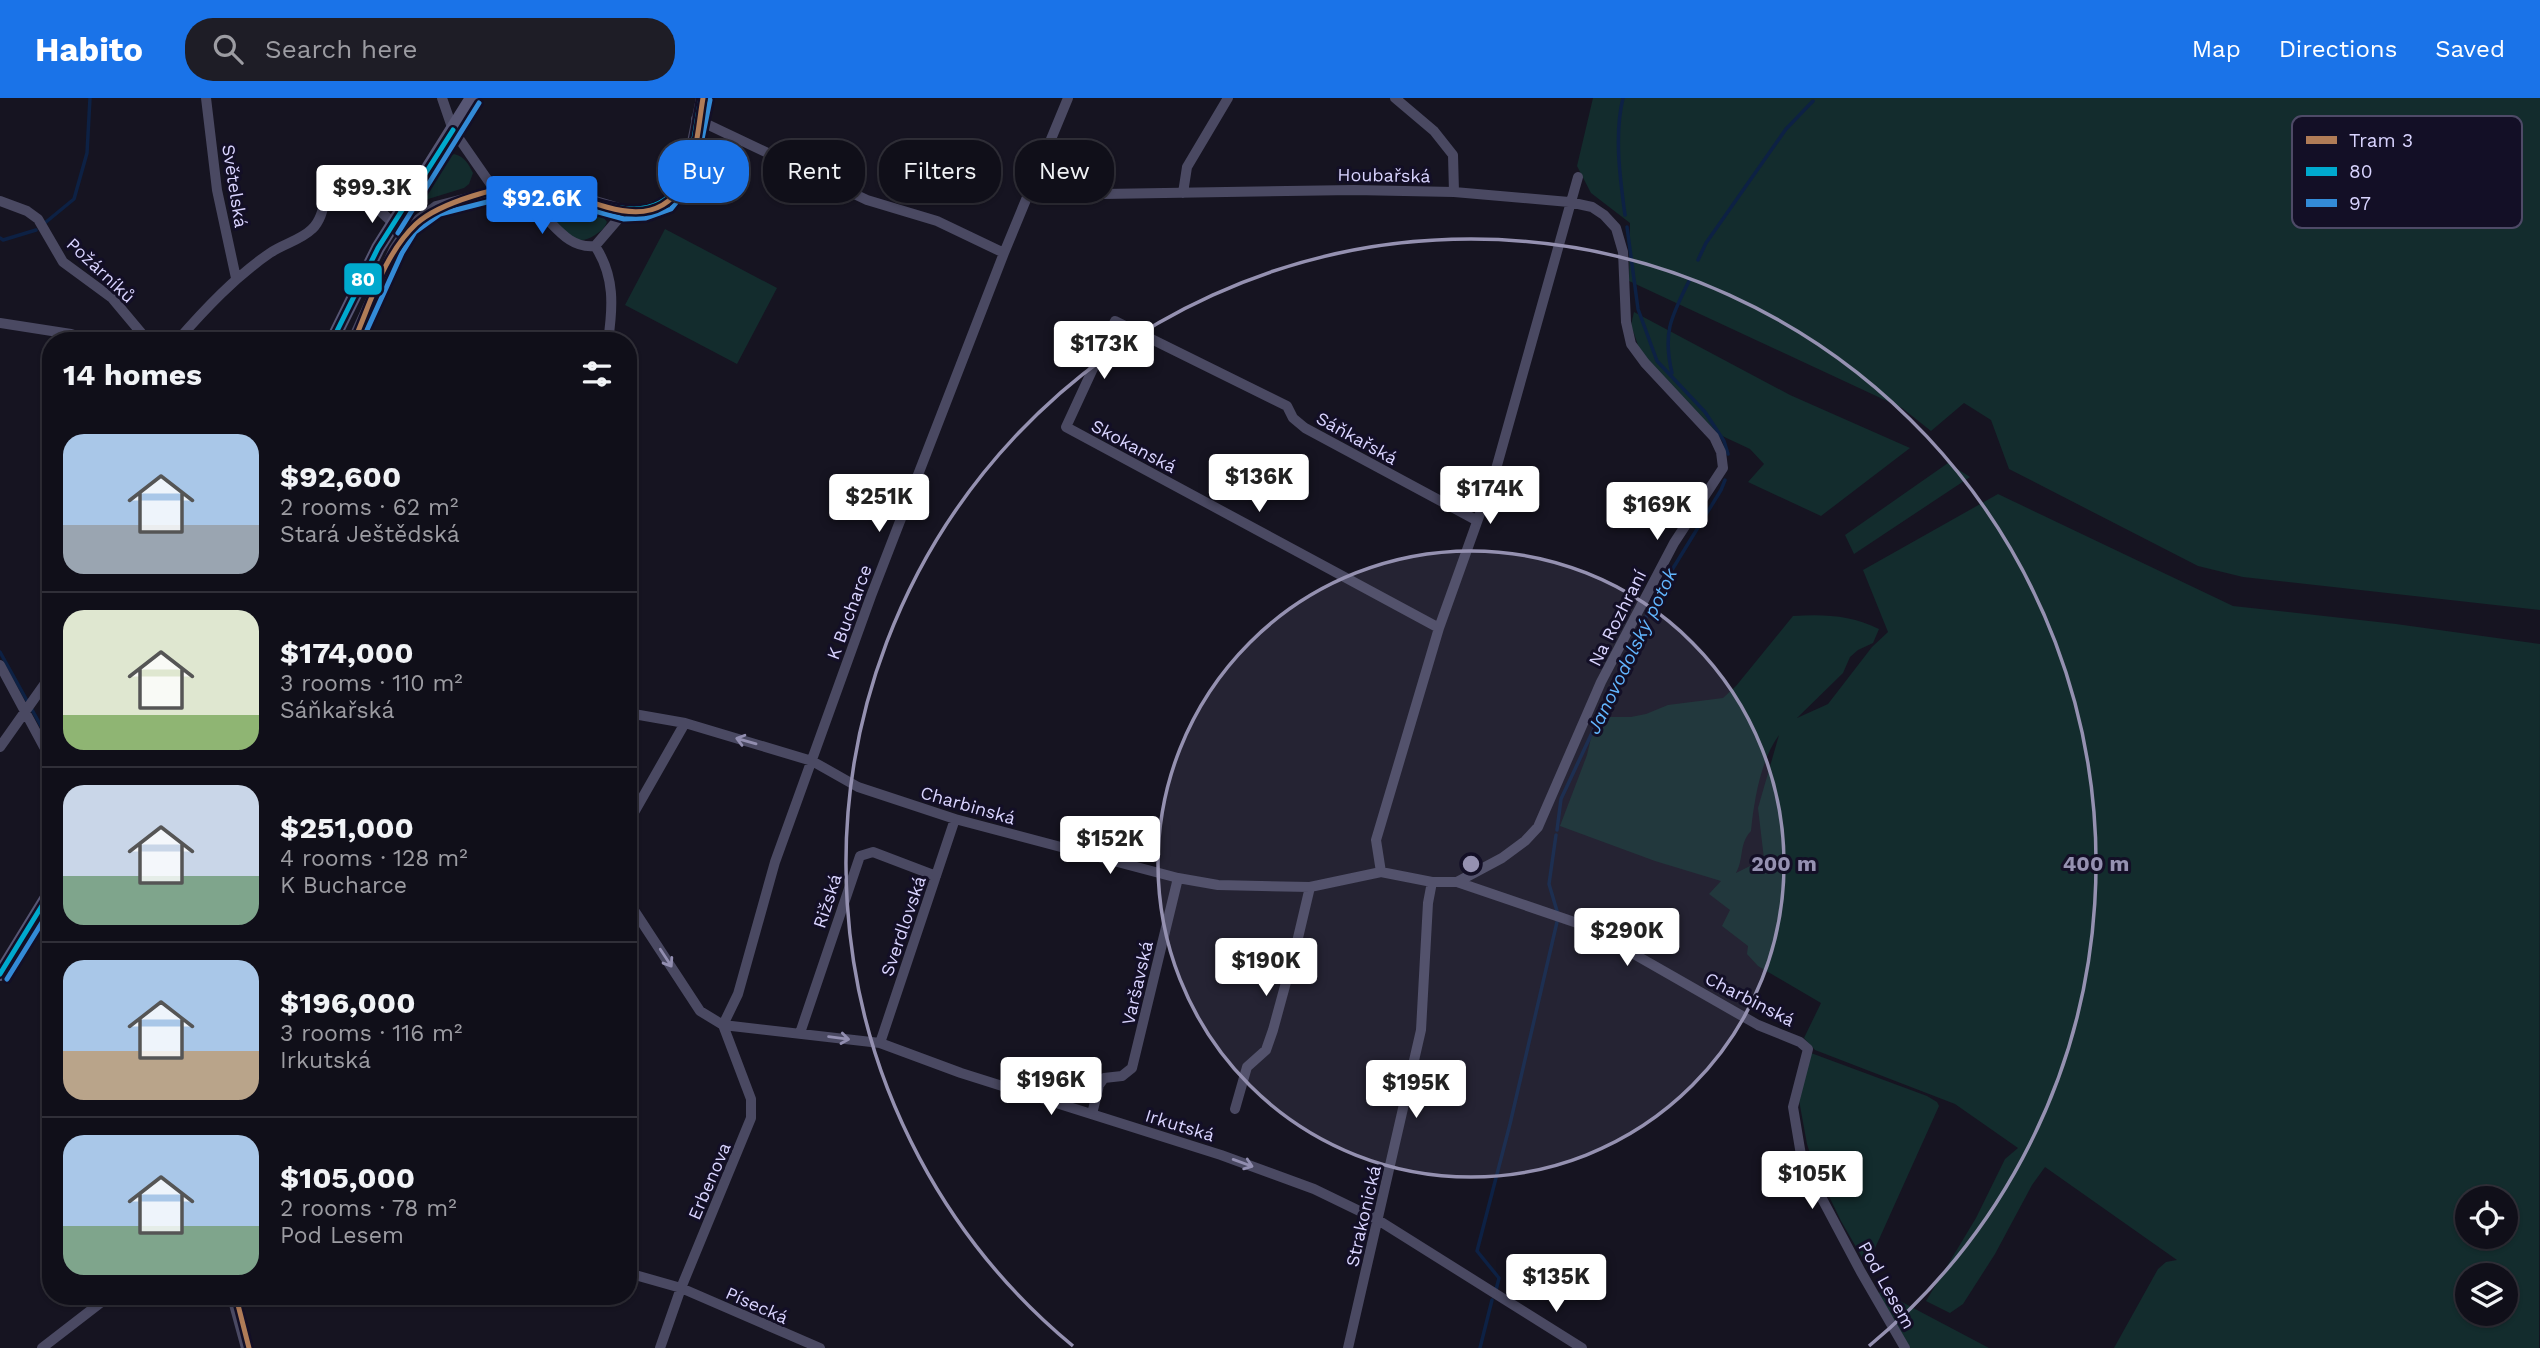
<!DOCTYPE html>
<meta charset="utf-8">
<style>
body{margin:0;font-family:"Work Sans",sans-serif;background:#1e1d26;color:#f1f3f6;height:100vh;display:flex;flex-direction:column;font-size:26px;white-space:nowrap}
*{box-sizing:border-box;margin:0}
p{font-size:23px;color:#9c9ca2}
.icon{flex:none;width:38px;height:38px;fill:none;stroke:currentColor;stroke-width:2;stroke-linecap:round;stroke-linejoin:round}
.map{position:relative;flex:1;overflow:hidden}
.drawer{position:absolute;left:42px;top:234px;width:595px;height:973px;display:flex;flex-direction:column;background:#100f19;border-radius:28px;box-shadow:0 2px 5px #0004,0 0 0 2px #302f38}
.drawer>*{flex:none}
.top-card{position:absolute;left:658px;top:42px;width:665px;height:63px;display:flex;gap:14px}
.fabs{position:absolute;left:2455px;top:1088px;display:grid;gap:14px}
.fabs a{display:grid;place-items:center;width:63px;height:63px;border-radius:50%;background:#100f19;box-shadow:0 2px 5px #0004,0 0 0 2px #302f38;font-size:35px}
.price{position:absolute;translate:-50% -60px;padding:0 16px;border-radius:7px;background:#fff;color:#222;font-size:23px;line-height:46px;filter:drop-shadow(0 2px 4px #0008)}
.price::after{content:'';position:absolute;left:50%;top:42px;width:21px;height:16px;margin-left:-10px;background:inherit;clip-path:polygon(0 0,100% 0,50% 100%)}
.price.current{background:#1a73e8;color:#fff}
ul{padding:0;list-style:none}
li{display:flex;align-items:center;gap:21px;height:175px;padding:0 21px}
li+li{border-top:2px solid #302f38}
li span{display:grid;place-items:center;flex:none;width:196px;height:140px;border-radius:21px;color:#555}
li>.icon{margin-inline-start:auto}
span .icon{width:84px;height:84px;fill:#fffc;stroke-width:1}
li b{font-size:30px}
h2{display:flex;justify-content:space-between;align-items:center;height:84px;padding:0 21px;font-size:30px}
.chip{padding:0 24px;border-radius:28px;background:#100f19;box-shadow:0 2px 5px #0004,0 0 0 2px #302f38;font-size:24px;line-height:63px}
.chip.current{background:#1a73e8;color:#fff}
header{display:flex;align-items:center;gap:42px;box-sizing:border-box;height:98px;padding:0 35px;background:#1a73e8;color:#fff}
header strong{font-size:33px}
nav{display:flex;gap:38px;margin-inline-start:auto;font-size:24px}
.search{width:490px;height:63px;background:#1e1d26;display:flex;align-items:center;gap:18px;box-sizing:border-box;padding:0 24px;border-radius:28px;color:#9c9ca2;font-size:26px}
.map>svg:first-child{display:block}
</style>
<header>
<strong>Habito</strong>
<div class="search"><svg class="icon" aria-label="search" viewBox="0 0 24 24"><circle cx="10" cy="10" r="6"/><path d="M15 15l6 6"/></svg>Search here</div>
<nav><a>Map</a><a>Directions</a><a>Saved</a></nav>
</header>
<div class="map">
<svg width="2540" height="1250" viewBox="0 0 2540 1250">
<rect width="100%" height="100%" fill="#161421"/>
<!-- green -->
<path fill="#132c2d" fill-rule="evenodd" d="M1593 0H2540V512L2243 479 2198 468 2009 371 1991 322 1964 305 1931 333 1902 310 1629 183 1630 125 1591 95 1577 68Z
M454 56C465 59 468 65 473 75L469 86 464 90 425 102 420 100 444 62Z
M523 96C543 97 598 106 607 124 604 131 601 133 595 137 571 154 557 124 542 109 536 104 529 100 523 96Z
M665 131 777 190 737 266 625 207Z
M1634 214 1790 297 1910 350 1821 418 1748 384 1764 366 1750 351 1718 336 1660 277 1639 250 1631 227Z
M1948 365 1970 379 1854 456 1845 437Z
M1998 396 2233 508 2396 526 2540 546 2539 1250H2114L2158 1171 2166 1164 2177 1162 2045 1069 2032 1087 1995 1156 1963 1206 1950 1215 1926 1203 1976 1120 2005 1061 2018 1050 1955 1006 1815 952 1804 940 1821 905 1758 868 1747 856 1748 848 1722 828 1730 812 1709 796 1721 783 1655 763 1560 728 1587 657 1594 627 1600 619H1631L1646 616 1668 607 1723 600 1736 588 1793 518C1823 516 1852 517 1879 531L1873 545 1858 552 1850 559 1843 575 1797 620 1828 606 1872 549 1888 534 1863 472ZM1779 637 1758 710 1764 761 1736 775C1744 761 1739 745 1751 733 1754 702 1761 661 1779 637ZM2468 1101H2506V1139H2468ZM2468 1178H2506V1216H2468Z
M1811 955 1927 998 1937 1004 1939 1008 1867 1168 1841 1123 1813 1065 1807 1046 1799 1002Z
M1883 1194 1989 1250H1908L1878 1195Z"/>
<g fill="none" stroke-linecap="round" stroke-linejoin="round">
<!-- stream -->
<path stroke="#0d2144" stroke-width="3.5" d="M1623 0C1614 37 1620 80 1625 117
M46 124 74 101 87 55 90 0
M1627 129 1638 211 1657 263 1705 314 1724 343 1728 356
M0 140 3 142 36 132
M1698 162 1706 145 1786 31 1813 3
M1672 275C1662 233 1672 218 1690 181
M0 554 51 646
M1557 732 1561 701 1656 498 1721 392 1725 382
M1556 737 1549 786 1557 813
M1496 1192 1499 1180 1477 1153 1510 1026 1557 824
M1480 1250 1492 1202"/>
<!-- street -->
<path stroke="#4a4962" stroke-width="10" d="M206 0 217 92 236 180
M442 0 453 32 494 91
M1395 0 1434 33 1453 57 1454 94
M696 21 867 102 937 123 1004 155
M498 93C511 96 522 100 533 108 554 124 566 151 595 148L626 112
M1183 95 1187 69 1228 0
M0 103 27 113 38 121 63 164 112 200 148 243
M595 148C615 178 613 209 608 243
M0 225 71 236 93 243
M177 243C205 211 235 179 270 155 283 146 301 142 312 131 328 116 322 88 338 74L393 125
M352 243 394 151 409 128 436 108 526 85 548 89 626 112 644 111 666 104 678 89 690 54 701 0
M1439 530 1066 329 1115 223 1287 308 1293 320 1305 330 1476 422
M0 567 51 662
M628 615 685 625 812 663 858 689 955 721 1178 780 1218 787 1310 789 1381 774 1432 784H1457L1502 760 1525 743 1538 729 1601 584 1674 445 1723 370 1721 354 1714 339 1645 265 1631 246 1626 224 1623 154 1616 130 1604 117 1592 109 1569 104 1454 94 1354 92 1103 96 1029 93
M0 649 51 577
M628 725 685 625
M1381 774 1376 742 1439 530 1496 371 1578 79
M1457 784 1583 827 1758 927 1800 944 1808 951 1793 1009 1802 1063 1861 1174 1905 1250
M628 803 700 913 723 927 880 945 961 975 1221 1057 1314 1091 1378 1122 1582 1250
M723 927 738 896 775 764 871 498 1004 155 1068 0
M800 935 860 758 873 754 936 778
M880 945 955 721
M1235 1011 1247 969 1266 952 1273 932 1297 844 1310 789
M1092 1016 1099 987 1104 980 1122 978 1132 970 1178 780
M628 1081 631 1086 628 1112
M628 1175 681 1190 820 1250
M232 1199 246 1250
M42 1250 108 1199
M660 1250 681 1190 751 1020V1001L723 927
M1348 1250 1421 932 1428 805 1432 784"/>
<!-- secondary -->
<path stroke="#575674" stroke-width="14" d="M332 243 378 150 472 0
M0 876 51 793"/>
<!-- bus-1 casing -->
<g stroke="#130f26" stroke-width="10">
<path id="bus-1" d="M494 91C504 89 515 85 526 86 571 88 644 139 677 89 694 64 695 28 701 0
M332 243 378 150 453 32
M0 876 51 793"/>
</g>
<!-- bus-2 casing -->
<g stroke="#130f26" stroke-width="10">
<path id="bus-2" d="M398 135 479 5
M362 243 402 155 415 134 440 116 526 94 624 121 646 120 671 111 686 92 699 56 710 2
M7 881 51 810"/>
</g>
<!-- bus-1 -->
<use href="#bus-1" stroke="#00a9ce" stroke-width="5"/>
<!-- bus-2 -->
<use href="#bus-2" stroke="#338bd7" stroke-width="5"/>
<!-- tram-1 casing -->
<g stroke="#130f26" stroke-width="10">
<path id="tram-1" d="M354 243C371 204 384 156 416 126 439 105 504 85 536 88 581 93 648 144 682 87 697 62 698 29 703 0
M236 1199 249 1250"/>
</g>
<!-- tram-1 -->
<use href="#tram-1" stroke="#b07c57" stroke-width="5"/>
</g>
<!-- one-way arrows -->
<defs><path id="oneway-shaft" d="M-6 0H5M1.5-3L5.5 0L1.5 3" fill="none" stroke-width="1.6" stroke-linecap="round" stroke-linejoin="round" transform="scale(1.75)"/></defs>
<g stroke="#928eb0">
<use href="#oneway-shaft" transform="translate(746 643) rotate(-164)"/>
<use href="#oneway-shaft" transform="translate(666 860) rotate(57)"/>
<use href="#oneway-shaft" transform="translate(839 940) rotate(7)"/>
<use href="#oneway-shaft" transform="translate(1243 1065) rotate(20)"/>
</g>
<!-- distance rings -->
<circle cx="1471" cy="766" r="313" fill="#9591b1" fill-opacity=".12"/>
<g fill="none" stroke="#9591b1" stroke-width="3.5">
<circle cx="1471" cy="766" r="313"/>
<path d="M1073 1248A625 625 0 1 1 1869 1248"/>
</g>
<g text-anchor="middle" dominant-baseline="central" stroke-width="6" stroke-linejoin="round" paint-order="stroke">
<!-- street labels -->
<g font-size="18" fill="#d9d4ff" stroke="#130f26">
<text transform="translate(1384 77) rotate(1)">Houbařská</text>
<text transform="translate(235 88) rotate(81)">Světelská</text>
<text transform="translate(101 172) rotate(43)">Požárníků</text>
<text transform="translate(1357 340) rotate(29)">Sáňkařská</text>
<text transform="translate(1134 348) rotate(28)">Skokanská</text>
<text transform="translate(849 514) rotate(-70)">K Bucharce</text>
<text transform="translate(1617 520) rotate(-63)">Na Rozhraní</text>
<text transform="translate(968 707) rotate(16)">Charbinská</text>
<text transform="translate(827 803) rotate(-72)">Rižská</text>
<text transform="translate(903 828) rotate(-71)">Sverdlovská</text>
<text transform="translate(1137 885) rotate(-77)">Varšavská</text>
<text transform="translate(1750 901) rotate(27)">Charbinská</text>
<text transform="translate(1180 1027) rotate(17)">Irkutská</text>
<text transform="translate(709 1083) rotate(-67)">Erbenova</text>
<text transform="translate(1363 1118) rotate(-77)">Strakonická</text>
<text transform="translate(1887 1187) rotate(61)">Pod Lesem</text>
<text transform="translate(757 1207) rotate(24)">Písecká</text>
</g>
<!-- water labels -->
<g font-size="19" font-style="italic" fill="#62b6ff" stroke="#130f26">
<text transform="translate(1632 553) rotate(-64)">Janovodolský potok</text>
</g>
</g>
<!-- legend -->
<rect x="2292" y="18" width="230" height="112" rx="10" fill="#130f26" stroke="#4e4a67" stroke-width="2"/>
<rect x="2306" y="38" width="31" height="8" fill="#b07c57"/>
<rect x="2306" y="69" width="31" height="9" fill="#00a9ce"/>
<rect x="2306" y="101" width="31" height="8" fill="#338bd7"/>
<g font-size="19" fill="#d9d4ff">
<text x="2349" y="49">Tram 3</text>
<text x="2349" y="80">80</text>
<text x="2349" y="112">97</text>
</g>
<circle cx="1471" cy="766" r="10" fill="#9591b1" stroke="#130f26" stroke-width="3.5"/>
<g font-size="21" text-anchor="middle" font-weight="bold" fill="#9591b1" stroke="#130f26" stroke-width="6" stroke-linejoin="round" paint-order="stroke">
<text x="1784" y="773">200 m</text>
<text x="2096" y="773">400 m</text>
</g>
<rect stroke="#130f26" stroke-width="2.5" x="343" y="164" width="40" height="34" rx="7" fill="#00a9ce"/>
<g font-size="19" text-anchor="middle" font-weight="bold" fill="#fff">
<text x="363" y="188">80</text>
</g>
</svg>
<div class="fabs">
<a><svg class="icon" aria-label="locate" viewBox="0 0 24 24"><circle cx="12" cy="12" r="6"/><path d="M12 2v4M12 18v4M2 12h4M18 12h4"/></svg></a>
<a><svg class="icon" aria-label="layers" viewBox="0 0 24 24"><path d="M12 4l9 5-9 5-9-5zM3 14l9 5 9-5"/></svg></a>
</div>
<b class="price" style="left:372px;top:127px">$99.3K</b>
<b class="price current" style="left:542px;top:138px">$92.6K</b>
<b class="price" style="left:1104px;top:283px">$173K</b>
<b class="price" style="left:1259px;top:416px">$136K</b>
<b class="price" style="left:1490px;top:428px">$174K</b>
<b class="price" style="left:879px;top:436px">$251K</b>
<b class="price" style="left:1657px;top:444px">$169K</b>
<b class="price" style="left:1110px;top:778px">$152K</b>
<b class="price" style="left:1627px;top:870px">$290K</b>
<b class="price" style="left:1266px;top:900px">$190K</b>
<b class="price" style="left:1051px;top:1019px">$196K</b>
<b class="price" style="left:1416px;top:1022px">$195K</b>
<b class="price" style="left:1812px;top:1113px">$105K</b>
<b class="price" style="left:1556px;top:1216px">$135K</b>
<div class="top-card">
<a class="chip current">Buy</a>
<a class="chip">Rent</a>
<a class="chip">Filters</a>
<a class="chip">New</a>
</div>
<section class="drawer">
<h2>14 homes<svg class="icon" aria-label="filters" viewBox="0 0 24 24"><path d="M4 7h16M4 17h16"/><circle cx="9" cy="7" r="2"/><circle cx="15" cy="17" r="2"/></svg></h2>
<ul>
<li><span style="background:linear-gradient(#a9c7e8 65%,#9aa5b1 0)"><svg class="icon" aria-label="home" viewBox="0 0 24 24"><path d="M3 11l9-7 9 7M6 9v11h12V9"/></svg></span><div><b>$92,600</b><p>2 rooms · 62 m²</p><p>Stará Ještědská</p></div></li>
<li><span style="background:linear-gradient(#dfe7d0 75%,#8fb573 0)"><svg class="icon" aria-label="home" viewBox="0 0 24 24"><path d="M3 11l9-7 9 7M6 9v11h12V9"/></svg></span><div><b>$174,000</b><p>3 rooms · 110 m²</p><p>Sáňkařská</p></div></li>
<li><span style="background:linear-gradient(#c9d6e8 65%,#7fa58c 0)"><svg class="icon" aria-label="home" viewBox="0 0 24 24"><path d="M3 11l9-7 9 7M6 9v11h12V9"/></svg></span><div><b>$251,000</b><p>4 rooms · 128 m²</p><p>K Bucharce</p></div></li>
<li><span style="background:linear-gradient(#a9c7e8 65%,#b9a48a 0)"><svg class="icon" aria-label="home" viewBox="0 0 24 24"><path d="M3 11l9-7 9 7M6 9v11h12V9"/></svg></span><div><b>$196,000</b><p>3 rooms · 116 m²</p><p>Irkutská</p></div></li>
<li><span style="background:linear-gradient(#a9c7e8 65%,#7fa58c 0)"><svg class="icon" aria-label="home" viewBox="0 0 24 24"><path d="M3 11l9-7 9 7M6 9v11h12V9"/></svg></span><div><b>$105,000</b><p>2 rooms · 78 m²</p><p>Pod Lesem</p></div></li>
</ul>
</section>
</div>
